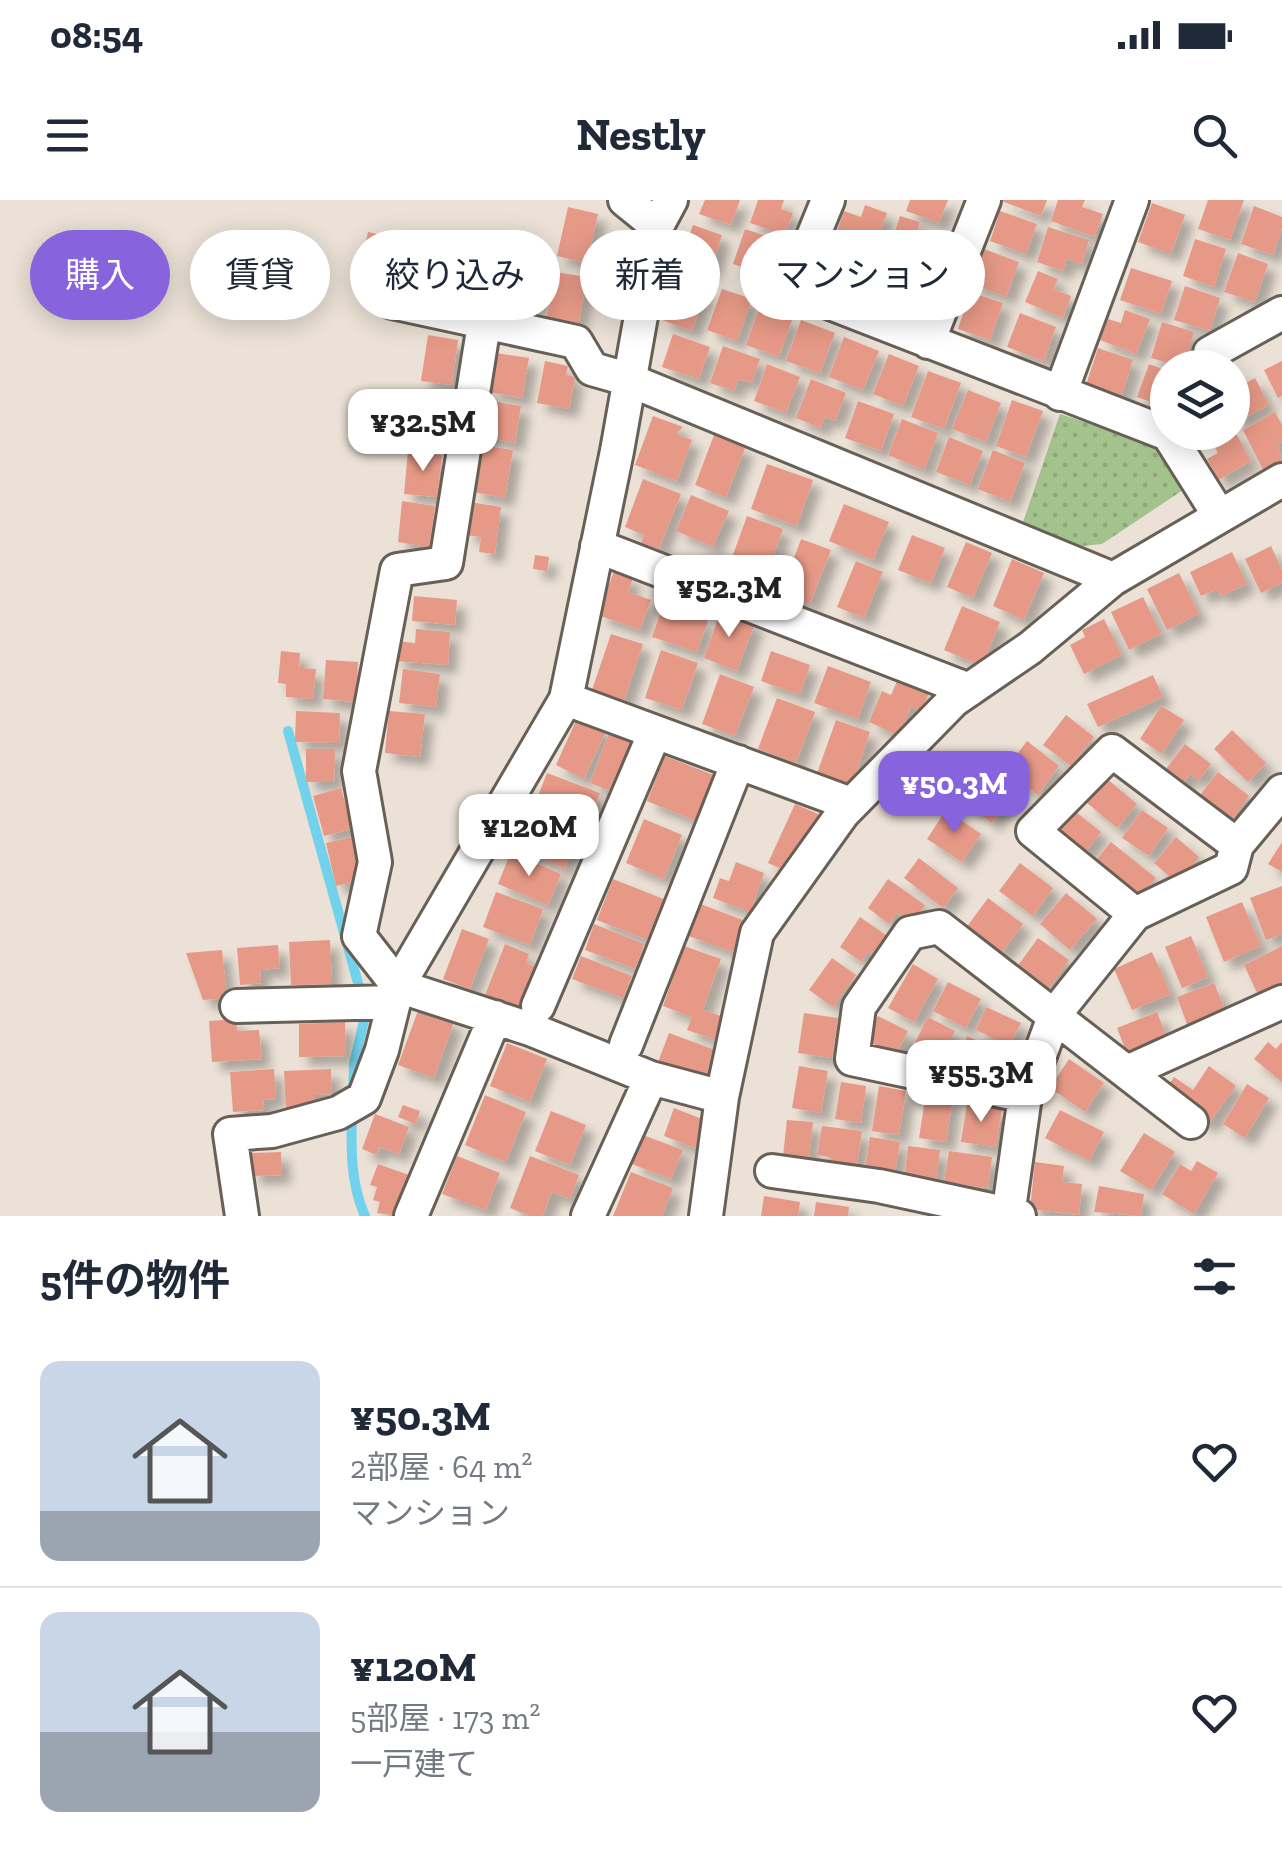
<!DOCTYPE html>
<html lang="ja">
<meta charset="utf-8">
<style>
body{margin:0;font-family:"Zilla Slab","Noto Sans JP",serif;background:#f2f2f3;color:#1f2937;height:100vh;display:flex;flex-direction:column;font-size:38px;white-space:nowrap}
*{box-sizing:border-box;margin:0}
p{font-size:32px;color:#747a83}
.icon{flex:none;width:55px;height:55px;fill:none;stroke:currentColor;stroke-width:2;stroke-linecap:round;stroke-linejoin:round}
.map{position:relative;height:1016px;overflow:hidden}
.side{display:flex;flex-direction:column;background:#fff;flex:1}
.side>*{flex:none}
.guide{position:absolute;left:30px;top:30px;width:1222px;height:90px;display:flex;gap:20px}
.controls{position:absolute;left:1150px;top:150px;display:grid;gap:20px}
.controls a{display:grid;place-items:center;width:100px;height:100px;border-radius:50%;background:#fff;box-shadow:0 5px 25px #0003;font-size:50px}
.price{position:absolute;translate:-50% -85px;padding:0 22px;border-radius:20px;background:#fff;color:#222;font-size:32px;line-height:65px;filter:drop-shadow(0 2px 5px #0008)}
.price::after{content:'';position:absolute;left:50%;top:60px;width:30px;height:22px;margin-left:-15px;background:inherit;clip-path:polygon(0 0,100% 0,50% 100%)}
.price.selected{background:#8863de;color:#fff}
ul{padding:0;list-style:none}
li{display:flex;align-items:center;gap:30px;height:250px;padding:0 40px}
li+li{border-top:2px solid #e0e1e3}
li span{display:grid;place-items:center;flex:none;width:280px;height:200px;border-radius:20px;color:#555}
li>.icon{margin-inline-start:auto}
span .icon{width:120px;height:120px;fill:#fffc;stroke-width:1}
li b{font-size:42px}
h2{display:flex;justify-content:space-between;align-items:center;height:120px;padding:0 40px;font-size:42px}
.chip{padding:0 35px;border-radius:45px;background:#fff;box-shadow:0 5px 25px #0003;font-size:35px;line-height:90px}
.chip.selected{background:#8863de;color:#fff}
.status{display:flex;justify-content:space-between;align-items:center;height:70px;padding:0 50px;background:#fff;direction:ltr}
.status svg{height:28px;fill:currentColor}
header{display:flex;justify-content:space-between;align-items:center;height:130px;padding:0 40px;background:#fff;font-size:45px;font-weight:700}
.map>svg:first-child{display:block}
</style>
<div class="status"><b>08:54</b><svg viewBox="0 0 49 12"><path d="M0 12V9h3v3zM5 12V6h3v6zM10 12V3h3v9zM15 12V0h3v12zM26 1h20v11H26zM47 4h2v5h-2z"/></svg></div>
<header><svg class="icon" aria-label="menu" viewBox="0 0 24 24"><path d="M4 6h16M4 12h16M4 18h16"/></svg>Nestly<svg class="icon" aria-label="search" viewBox="0 0 24 24"><circle cx="10" cy="10" r="6"/><path d="M15 15l6 6"/></svg></header>
<div class="map">
<svg width="1282" height="1016" viewBox="0 0 1282 1016">
<defs>
<pattern id="park-dots" width="8" height="8" patternUnits="userSpaceOnUse" patternTransform="scale(2.5)"><rect width="8" height="8" fill="#a4c38c"/><path d="M2 2h.1M6 6h.1" fill="none" stroke="#8ca778" stroke-width="1.8" stroke-linecap="round"/></pattern>
<filter id="shadow"><feDropShadow dx="9" dy="9" stdDeviation="5" flood-color="#0004"/></filter>
</defs>
<rect width="100%" height="100%" fill="#ebe1d6"/>
<!-- park -->
<path fill="url(#park-dots)" d="M1060 214 1154 244 1183 290 1102 344 1083 346 1022 325Z"/>
<g fill="none" stroke-linecap="round" stroke-linejoin="round">
<!-- stream -->
<path stroke="#72d1eb" stroke-width="10" d="M288 531 366 812 354 864 353 893
M352 910C351 947 350 982 365 1016"/>
</g>
<!-- building -->
<path fill="#e69986" filter="url(#shadow)" d="M705 0H740L731 25 699 14Z
M758 0H784L781 9 793 13 785 35 750 23Z
M910 0H948L939 23 906 11Z
M999 0H1047L1041 16Z
M1058 0H1085L1082 7 1103 14 1094 37 1051 21Z
M1208 0H1244L1230 40 1198 29Z
M1152 3 1185 15 1171 54 1138 42Z
M865 5 887 13 875 49 836 34 844 11 861 17Z
M1254 6 1282 17V28L1273 55 1241 44Z
M568 7 598 14 587 63 557 56Z
M1000 11 1037 24 1026 54 990 41Z
M900 16 920 22 916 35 931 40 924 63 888 51Z
M693 25 722 35 711 70 681 59Z
M1048 27 1089 40 1082 64 1067 59 1063 71 1037 62Z
M745 29 782 41 770 76 733 64Z
M368 32 394 38 385 82 358 77Z
M1195 39 1226 49 1214 87 1183 76Z
M402 43 429 48 423 72 414 70 410 85 394 81Z
M835 45 872 60 858 92 822 77Z
M442 46 468 50 459 101 433 97Z
M984 49 1019 62 1006 97 971 83Z
M478 53 504 58 494 109 468 104Z
M1238 53 1268 64 1255 102 1224 92Z
M885 59 917 72 901 110 870 97Z
M514 61 547 67 539 110 507 104Z
M1131 68 1172 81 1161 114 1120 100Z
M1038 71 1058 79 1053 89 1071 96 1063 118 1025 102Z
M555 72 587 77 578 126 546 120Z
M676 80 706 91 692 131 662 120Z
M1185 86 1220 98 1210 131 1174 120Z
M722 89 752 99 737 141 707 130Z
M970 92 1003 103 990 140 958 129Z
M759 108 792 120 779 157 746 145Z
M1125 110 1150 119 1136 154 1100 140 1108 119 1121 123Z
M1020 113 1056 127 1044 161 1007 147Z
M801 120 835 133 820 173 786 161Z
M1162 122 1194 132 1183 167 1151 158Z
M673 134 710 147 699 179 662 167Z
M428 135 458 140 452 185 421 181Z
M844 137 879 151 863 190 829 177Z
M723 146 760 159 752 183 739 179 734 191 710 183Z
M1098 148 1133 160 1121 197 1086 185Z
M496 153 529 158 522 198 489 192Z
M889 154 919 166 903 206 873 194Z
M545 161 568 166 566 175 575 177 569 209 537 203Z
M1282 161V196L1278 198 1264 170Z
M767 164 800 177 786 213 754 201Z
M1149 164 1168 171V208L1137 197Z
M928 171 961 183 944 229 911 217Z
M1241 173 1246 183 1255 178 1269 205 1236 222 1232 215V178Z
M811 179 846 193 835 221 825 217 820 228 796 218Z
M968 190 1001 203 986 242 952 229Z
M416 197 450 202 444 242 410 237Z
M485 200 521 206 515 243 479 236Z
M1012 200 1043 211 1026 257 996 246Z
M858 201 894 214 881 251 845 238Z
M1275 212 1282 225V242L1278 244 1282 263 1264 272 1243 230Z
M653 216 683 227 676 234 692 240 677 281 635 265Z
M902 219 938 233 924 270 888 255Z
M1216 232H1235L1251 261 1219 280 1207 259 1218 253 1209 237Z
M714 235 745 248 726 297 695 285Z
M949 237 983 251 970 285 936 272Z
M481 245 513 250 505 298 473 292Z
M993 250 1025 263 1010 302 978 289Z
M408 251 442 255 437 297 404 294Z
M767 264 813 280 797 326 751 309Z
M643 279 681 294 659 349 641 343 644 335 625 327Z
M691 295 729 311 713 347 676 331Z
M402 301 435 306 429 347 398 342Z
M470 302 501 307 495 354 479 352 481 337 466 335Z
M844 304 889 322 873 360 829 341Z
M747 316 783 329 765 379 729 366Z
M912 335 945 348 931 383 898 370Z
M801 339 831 350 810 404 781 393Z
M966 342 992 353 973 398 947 387Z
M1271 346 1282 370V383L1261 393 1245 359Z
M1232 352 1247 384 1221 396 1217 389 1201 396 1190 372Z
M535 355 549 357 547 371 533 369Z
M1012 359 1044 373 1024 420 993 406Z
M856 361 883 372 864 418 837 407Z
M614 371 633 378 628 392 651 400 640 430 598 415Z
M1179 373 1199 414 1167 430 1147 389Z
M414 396 457 400 455 425 412 421Z
M1143 397 1161 434 1129 450 1111 412Z
M663 405 708 421 697 452 652 437Z
M962 406 1000 422 982 466 944 450Z
M721 410 755 423 737 471 704 458Z
M1104 419 1122 455 1084 474 1070 445 1085 437 1082 430Z
M416 429 450 432 448 465 395 461 397 441 415 443Z
M611 434 643 444 624 501 592 490Z
M661 450 698 463 682 510 645 498Z
M281 451 300 453 299 468 316 469 313 499 286 497V484L278 483Z
M771 451 810 465 800 495 761 481Z
M326 460 358 462 355 502 323 499Z
M828 466 871 482 858 519 814 503Z
M403 469 440 474 436 507 399 503Z
M720 474 754 487 735 536 702 524Z
M1153 475 1163 497 1098 527 1087 504Z
M898 479 929 493 921 511 911 507 899 536 869 522 882 491 891 495Z
M777 498 815 512 796 563 758 549Z
M1161 506 1184 520 1162 554 1140 539Z
M296 511 340 513 339 543 295 542Z
M389 511 425 514 420 557 385 553Z
M1066 515 1094 537 1071 566 1043 545Z
M578 516 607 529 584 579 556 565Z
M836 520 870 532 850 591 815 579Z
M1232 530 1266 563 1248 582 1214 549Z
M609 533 632 541 613 592 590 583Z
M1027 541 1059 566 1038 595 1005 570Z
M1185 544 1211 564 1198 581 1190 574 1179 588 1162 574Z
M306 549H335L334 582H306Z
M665 556 721 578 703 624 647 601Z
M1218 572 1249 596 1229 624 1197 599Z
M547 573 600 593 592 616 538 596Z
M986 576 1012 596 992 623 965 602Z
M1106 578 1137 604 1117 628 1086 602Z
M341 588 352 629 324 636 313 596Z
M536 600 587 620 579 640 529 620Z
M795 604 820 615 793 674 768 663Z
M1071 608 1101 632 1081 658 1051 635Z
M946 610 981 634 962 662 927 639Z
M1142 610 1168 628 1149 656 1122 638Z
M644 619 682 635 664 679 626 663Z
M524 624 575 645 565 669 515 647Z
M352 637 363 680 336 686 326 643Z
M1176 637 1199 657 1177 683 1154 663Z
M1111 642 1156 678 1136 702 1091 666Z
M1282 642V672L1268 664Z
M511 652 561 674 548 705 498 684Z
M919 658 958 688 943 708 904 678Z
M736 662 764 673 750 712 713 698 720 678 729 681Z
M1020 663 1053 688 1033 716 999 691Z
M613 679 666 700 650 741 597 720Z
M888 679 925 705 912 724 897 713 889 724 868 708Z
M1282 686V734L1266 740 1250 698Z
M496 692 543 709 530 745 483 727Z
M1066 693 1097 719 1070 750 1040 724Z
M988 698 1023 724 1001 754 966 728Z
M1242 702 1261 746 1224 762 1206 717Z
M698 703 745 721 733 752 686 735Z
M860 717 890 738 877 758 868 752 862 762 840 747Z
M594 724 644 744 635 769 585 750Z
M462 729 489 739 470 789 443 779Z
M1191 736 1208 777 1182 788 1165 747Z
M1038 738 1069 760 1048 790 1016 768Z
M330 740 332 784 291 785 289 742Z
M505 744 529 754 526 763 538 768 519 815 483 800Z
M278 745 280 768 260 770 261 783 240 785 237 748Z
M684 746 721 759 703 810 727 818 719 841 687 830 692 817 663 806Z
M1282 746V788L1260 799 1244 765Z
M222 750 227 798 203 800 186 753Z
M1152 752 1171 794 1132 810 1114 769Z
M581 756 632 776 623 798 572 779Z
M832 758 856 775 833 807 809 790Z
M913 764 938 779 914 822 888 808Z
M948 782 981 799 966 828 933 811Z
M1214 783 1228 817 1190 832 1177 797Z
M986 807 1021 823 1010 846 976 830Z
M419 808 454 822 434 878 398 865Z
M1157 812 1167 838 1127 854 1117 828Z
M804 813 838 818 832 858 798 853Z
M878 816 908 831 896 855 866 840Z
M928 817 955 831 938 866 910 852Z
M236 819 237 831 259 830 262 859 212 862 209 821Z
M345 822 346 856 299 857V824Z
M669 833 715 850 701 887 655 870Z
M967 836 1008 854 997 881 956 864Z
M1268 842 1276 849 1282 842V882L1254 859Z
M507 843 547 859 530 902 490 886Z
M1069 859 1104 883 1085 912 1050 888Z
M799 866 828 871 821 913 792 908Z
M1209 866 1236 886 1208 925 1163 893 1174 877 1193 890Z
M274 869 276 899 263 900 264 910 233 912 230 872Z
M331 869 332 894 315 895V909L286 911 284 871Z
M841 882 866 886 861 923 835 919Z
M1247 884 1269 898 1245 938 1223 924Z
M879 886 906 891 899 935 872 931Z
M926 893 953 896 946 942 919 938Z
M485 895 526 912 506 962 465 945Z
M967 903 1002 909 996 947 961 942Z
M403 905 420 911 416 924 398 917Z
M674 908 707 921 697 949 664 936Z
M1060 910 1104 932 1089 961 1045 938Z
M551 911 586 925 570 965 535 951Z
M375 914 409 927 399 954 380 947 377 955 362 949Z
M787 920 813 922 808 968 782 965Z
M822 926 862 931 856 973 829 969 831 957 817 955Z
M1144 933 1175 952 1151 990 1120 971Z
M643 935 683 950 671 979 632 964Z
M870 937 900 942 894 980 864 976Z
M908 946 940 950 936 985 904 981Z
M949 951 992 957 988 988 944 982Z
M281 952 282 975 251 976V953Z
M457 956 500 973 486 1010 442 994Z
M530 956 579 975 570 999 552 992 543 1016H530L510 1008Z
M1197 961 1218 973 1194 1014 1162 994 1180 964 1191 971Z
M1035 962 1064 966 1062 982 1082 984 1079 1015 1030 1009Z
M378 964 420 979 399 1016 377 1013 380 1002 373 1000 377 987 370 985Z
M631 972 673 988 662 1016H613Z
M1099 986 1144 994 1141 1016 1094 1012Z
M764 996 800 1002 798 1016H761Z
M816 1002 849 1007 848 1016H814Z"/>
<g fill="none" stroke-linecap="round" stroke-linejoin="round">
<!-- minor casing -->
<g stroke="#686056" stroke-width="38">
<path id="minor" d="M625 0 657 26
M828 0 792 88 1168 234 1219 315
M392 102 576 142 592 169 627 179 1113 379
M484 124 446 363 397 370 359 571 375 662 359 736 398 786 530 829 651 878 722 897 706 1016
M928 142 984 0
M1211 168 1210 153 1282 113
M1060 194 1132 0
M597 346 969 490
M566 499 851 604
M1135 714 1033 631 1112 551 1237 645
M237 806 394 802
M538 806 655 532
M626 845 738 562
M1127 872 1282 802
M1025 896 852 859 859 807 910 733 939 727 1191 922
M722 897 757 733 843 613 954 500 1030 448 1113 379 1282 280
M772 971 879 986 1019 1016
M242 1016 230 934 272 931 338 913 364 898 382 850 398 786 566 499 617 251 657 26 671 0
M411 1016 495 817
M588 1016 651 878
M1008 1016 1025 896 1055 814 1135 714 1231 668 1237 645 1282 591"/>
</g>
<!-- minor -->
<use href="#minor" stroke="#fff" stroke-width="32"/>
</g>
</svg>
<div class="controls">
<a><svg class="icon" aria-label="layers" viewBox="0 0 24 24"><path d="M12 4l9 5-9 5-9-5zM3 14l9 5 9-5"/></svg></a>
</div>
<b class="price" style="left:423px;top:274px">¥32.5M</b>
<b class="price" style="left:729px;top:440px">¥52.3M</b>
<b class="price selected" style="left:954px;top:636px">¥50.3M</b>
<b class="price" style="left:529px;top:679px">¥120M</b>
<b class="price" style="left:981px;top:925px">¥55.3M</b>
<div class="guide">
<a class="chip selected">購入</a>
<a class="chip">賃貸</a>
<a class="chip">絞り込み</a>
<a class="chip">新着</a>
<a class="chip">マンション</a>
</div>
</div>
<section class="side">
<h2>5件の物件<svg class="icon" aria-label="filters" viewBox="0 0 24 24"><path d="M4 7h16M4 17h16"/><circle cx="9" cy="7" r="2"/><circle cx="15" cy="17" r="2"/></svg></h2>
<ul>
<li><span style="background:linear-gradient(#c9d6e8 75%,#9aa5b1 0)"><svg class="icon" aria-label="home" viewBox="0 0 24 24"><path d="M3 11l9-7 9 7M6 9v11h12V9"/></svg></span><div><b>¥50.3M</b><p>2部屋 · 64 m²</p><p>マンション</p></div><svg class="icon" aria-label="heart" viewBox="0 0 24 24"><path d="M12 20l-8-8c-3-5 5-10 8-4 3-6 11-1 8 4z"/></svg></li>
<li><span style="background:linear-gradient(#c9d6e8 60%,#9aa5b1 0)"><svg class="icon" aria-label="home" viewBox="0 0 24 24"><path d="M3 11l9-7 9 7M6 9v11h12V9"/></svg></span><div><b>¥120M</b><p>5部屋 · 173 m²</p><p>一戸建て</p></div><svg class="icon" aria-label="heart" viewBox="0 0 24 24"><path d="M12 20l-8-8c-3-5 5-10 8-4 3-6 11-1 8 4z"/></svg></li>
</ul>
</section>
